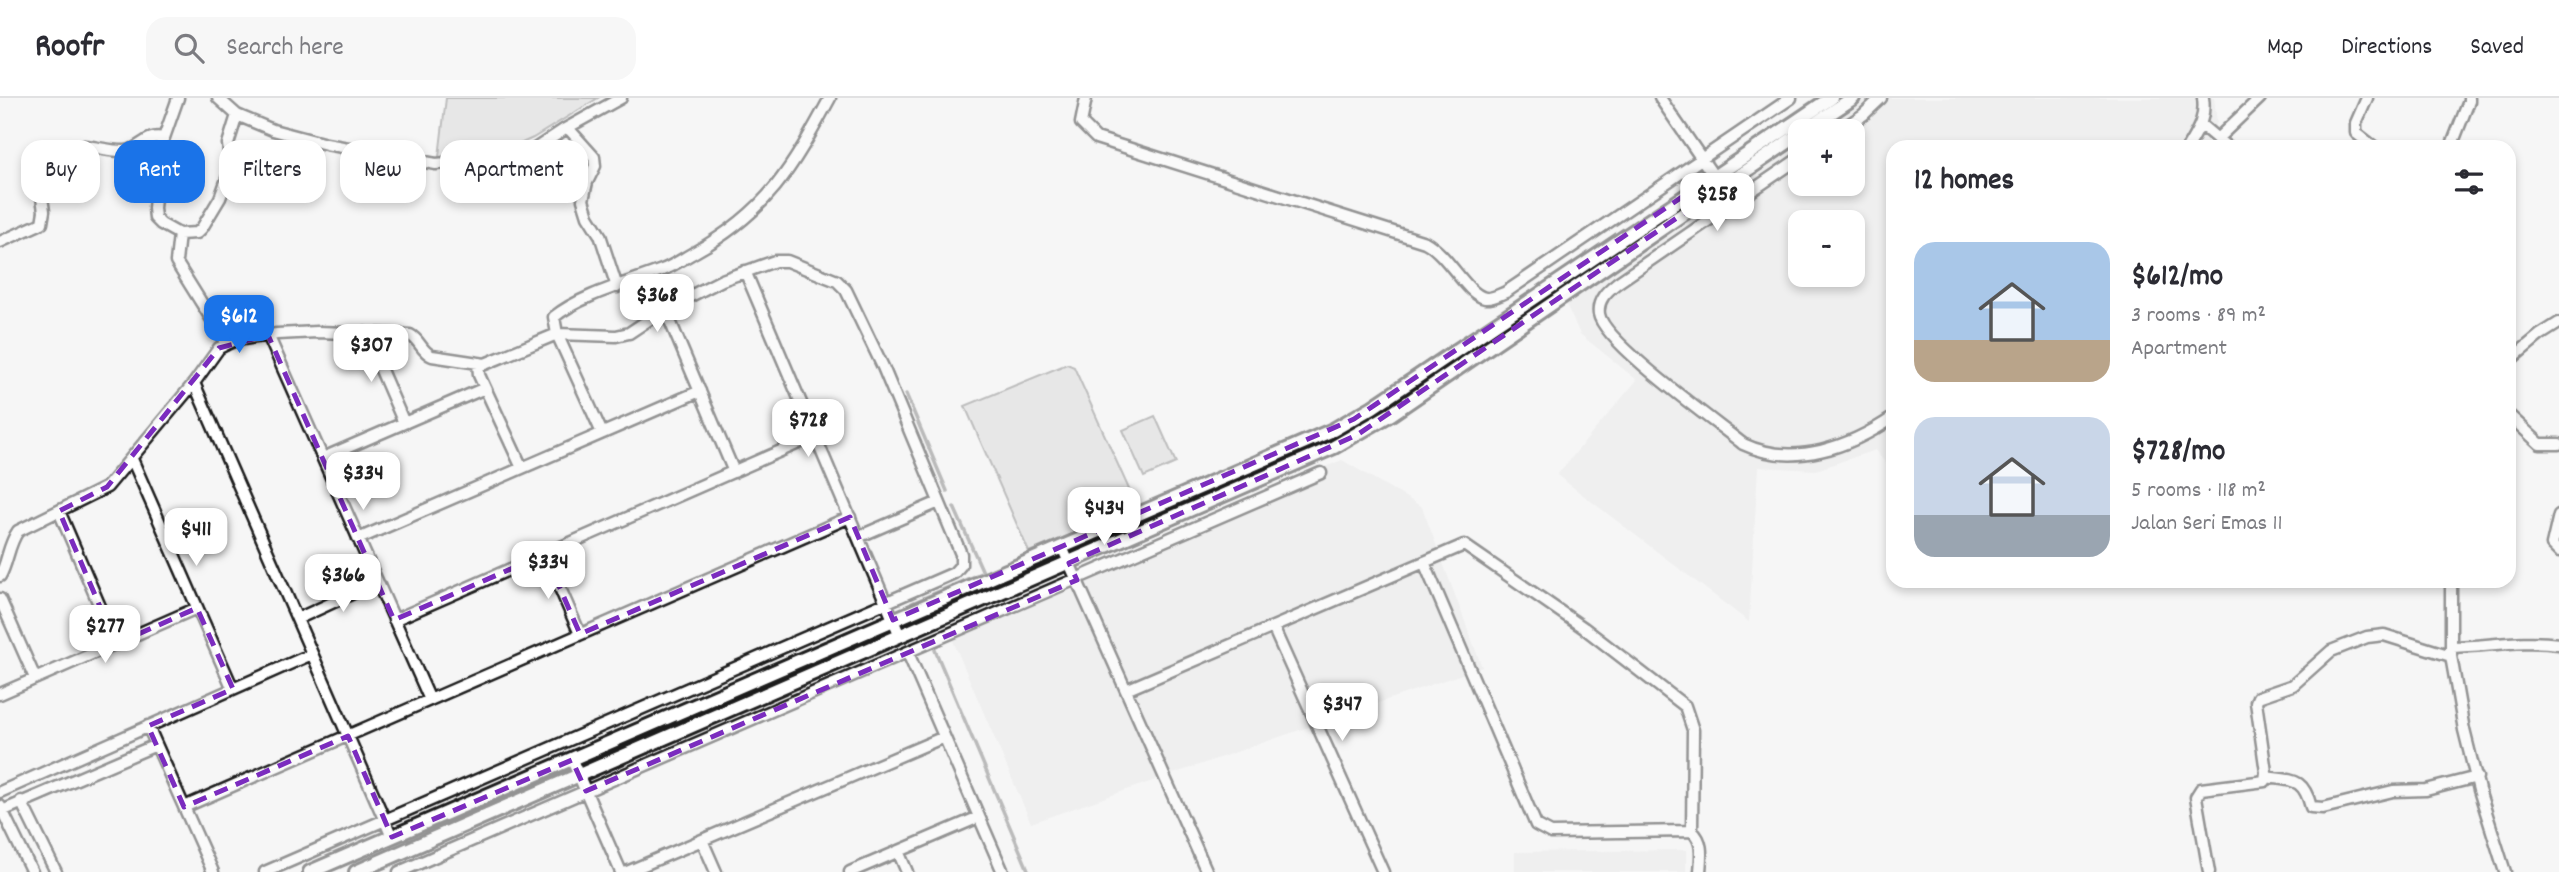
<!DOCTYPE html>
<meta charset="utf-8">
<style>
body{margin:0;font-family:Dekko,sans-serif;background:#f7f7f7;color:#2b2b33;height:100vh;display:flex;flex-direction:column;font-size:26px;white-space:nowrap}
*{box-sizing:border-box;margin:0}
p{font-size:23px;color:#7c7c81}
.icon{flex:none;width:38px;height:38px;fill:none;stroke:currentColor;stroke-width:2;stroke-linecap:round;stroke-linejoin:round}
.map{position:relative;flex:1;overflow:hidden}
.panel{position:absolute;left:1886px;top:42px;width:630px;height:448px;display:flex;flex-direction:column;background:#fff;border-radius:21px;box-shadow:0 4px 10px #0003}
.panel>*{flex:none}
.banner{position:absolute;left:21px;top:42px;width:665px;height:63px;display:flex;gap:14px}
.tools{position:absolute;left:1788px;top:21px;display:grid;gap:14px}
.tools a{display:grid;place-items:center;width:77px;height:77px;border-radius:14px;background:#fff;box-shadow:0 4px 10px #0003;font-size:35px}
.price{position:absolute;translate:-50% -60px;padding:0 16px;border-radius:14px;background:#fff;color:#222;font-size:23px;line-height:46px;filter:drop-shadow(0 2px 4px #0008)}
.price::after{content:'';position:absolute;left:50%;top:42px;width:21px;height:16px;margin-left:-10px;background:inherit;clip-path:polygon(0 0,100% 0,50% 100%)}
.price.active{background:#1a73e8;color:#fff}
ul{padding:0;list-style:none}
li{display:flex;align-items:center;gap:21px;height:175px;padding:0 28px}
li span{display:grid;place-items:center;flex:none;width:196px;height:140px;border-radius:21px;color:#555}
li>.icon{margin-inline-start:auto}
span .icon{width:84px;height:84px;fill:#fffc;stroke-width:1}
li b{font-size:30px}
h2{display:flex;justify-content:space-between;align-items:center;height:84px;padding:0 28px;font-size:30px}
.tag{padding:0 24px;border-radius:21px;background:#fff;box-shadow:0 4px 10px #0003;font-size:24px;line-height:63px}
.tag.active{background:#1a73e8;color:#fff}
header{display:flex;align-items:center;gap:42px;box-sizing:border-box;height:98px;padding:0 35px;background:#fff;border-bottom:2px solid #e1e1e2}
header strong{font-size:33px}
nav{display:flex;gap:38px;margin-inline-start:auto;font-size:24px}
.search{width:490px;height:63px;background:#f7f7f7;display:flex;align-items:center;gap:18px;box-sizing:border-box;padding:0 24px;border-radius:21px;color:#7c7c81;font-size:26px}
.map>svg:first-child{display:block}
</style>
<header>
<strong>Roofr</strong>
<div class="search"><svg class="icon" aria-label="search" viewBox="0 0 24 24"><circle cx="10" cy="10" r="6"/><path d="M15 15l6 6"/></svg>Search here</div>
<nav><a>Map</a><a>Directions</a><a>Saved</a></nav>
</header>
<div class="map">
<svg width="2559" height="774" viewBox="0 0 2559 774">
<rect width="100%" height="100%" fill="#f6f6f6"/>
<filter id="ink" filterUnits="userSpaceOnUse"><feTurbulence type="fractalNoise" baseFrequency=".0143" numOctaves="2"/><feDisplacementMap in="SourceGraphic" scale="14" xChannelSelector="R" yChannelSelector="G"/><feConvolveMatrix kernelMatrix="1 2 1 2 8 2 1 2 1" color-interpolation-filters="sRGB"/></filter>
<g filter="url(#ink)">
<!-- built -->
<path fill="#e6e6e6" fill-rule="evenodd" d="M1867 0H2214L2217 24 2206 49H1894L1893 374 1875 352 1816 372 1758 369 1749 524 1557 377 1637 282 1580 236 1565 204 1801 45V86H1853V33H1819ZM1801 124H1853V177H1801Z
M1342 362 1422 409 1482 569 1031 725 947 529Z
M1686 752V774H1515V754Z"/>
<!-- green -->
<path fill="#d6d6d6" stroke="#797979" stroke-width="2" d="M446 0H598L533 40 511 50 439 59Z
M1067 266 1074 269 1137 409 1029 454 965 308Z
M1155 318 1176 365 1144 379 1123 332Z"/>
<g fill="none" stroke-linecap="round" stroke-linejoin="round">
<!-- stream -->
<path stroke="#727272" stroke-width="3.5" d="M906 296 947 393
M912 505 983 474 954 409
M935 552 1029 774"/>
<!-- minor casing -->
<g stroke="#1c1c1c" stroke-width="15">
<path id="minor" d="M178 0 160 51 154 110 155 120 161 126 179 136
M218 0 237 17 273 32 326 46 436 66 510 59 532 53 565 31 621 0
M1086 0 1081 25 1096 40 1425 144C1449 157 1466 196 1485 200 1492 201 1499 197 1506 194L1791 0
M1660 0 1717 83
M2367 0 2356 25V35L2374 49
M2201 27 2227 49
M568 30 594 59 595 68 587 84 583 102 588 118 600 137 617 189
M1839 33 1863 17 1881 0
M2217 41 2260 0
M2188 49C2198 32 2206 20 2203 0
M2451 49 2469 3V0
M1801 59 1617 185C1607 193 1597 202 1599 216 1603 244 1717 325 1743 346 1794 370 1850 349 1894 319
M0 144 42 125 44 113 39 80 43 75 68 64 84 48C98 49 113 54 126 53 141 51 146 36 163 40
M745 173 900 538
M665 211 734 374
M365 235 404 325
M268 237 430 602
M227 246 176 164 179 136 197 135 202 130 220 100 231 70 228 46 237 17
M2510 262 2540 237 2559 225
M478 265 479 277 522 370
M194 285 392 739
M2510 318 2540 346H2559
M602 335 557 236 554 219C581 197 628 185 662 172 673 168 684 160 695 154 768 113 791 72 830 0
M323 360 485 290
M132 361 233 591
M59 413 116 546
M2559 417 2552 447 2559 454
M858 439 939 404
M358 441 700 293
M1062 449 1207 774
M545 456 580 536
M1424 464 1536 727 1551 735 1692 733
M0 478C8 464 8 447 18 433L107 389 194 285 219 250 227 246 236 242 277 236 317 234 410 237C420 242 421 253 432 258L485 266 557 236 616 238 629 235 665 211 722 182 775 163H787L837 183 846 192 883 269 961 456V467L954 475 265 774
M2451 483V558L2464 632 2479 692 2505 774
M0 501 35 580
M297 521 377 484
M394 522 815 338
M1273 529 1383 774
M2453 549C2489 548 2523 541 2559 546
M908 555 1003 774
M1126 592 1464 447 1584 530 1685 608 1693 632 1692 733C1704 744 1701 758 1700 774
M0 596 197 510
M148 628 213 774
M572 662 621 774
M2266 679C2293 683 2303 679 2311 709L2323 710 2393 693 2426 692 2477 679
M0 694 312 556
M21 703 56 774
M0 708 32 774
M184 709 850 419
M2 713 156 647
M702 742 716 774
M898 753 907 774
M399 774 1321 375
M627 774 944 639
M850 774 979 719
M2209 774 2196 699 2201 691 2265 683 2266 674 2256 604 2258 599 2293 587 2331 553 2367 539 2384 537 2451 558"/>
</g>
<!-- tertiary casing -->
<g stroke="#1c1c1c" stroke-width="18">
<path id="tertiary" d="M1804 33 1853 0
M310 774 1333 332 1373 309 1831 0
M356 774 1334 349 1391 316 1801 35"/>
</g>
<!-- minor -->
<use href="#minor" stroke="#fff" stroke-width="10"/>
<!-- tertiary -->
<use href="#tertiary" stroke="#fff" stroke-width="12"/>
</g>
</g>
<!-- marked area -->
<path d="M0 0H2559V774H0ZM1713 78 1721 90 1357 337 1069 465 1077 482 586 693 572 662 392 739 348 638 184 709 148 628 233 591 197 510 116 546 59 413 107 389 219 250 268 237 394 522 545 456 580 536 850 419 893 522 1354 321Z" fill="#f6f6f6" fill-opacity=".55" fill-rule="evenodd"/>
<path fill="none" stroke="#7b2cbf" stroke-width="5" stroke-dasharray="14 9" stroke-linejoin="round" d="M1713 78 1721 90 1357 337 1069 465 1077 482 586 693 572 662 392 739 348 638 184 709 148 628 233 591 197 510 116 546 59 413 107 389 219 250 268 237 394 522 545 456 580 536 850 419 893 522 1354 321Z"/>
</svg>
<div class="tools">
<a>+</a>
<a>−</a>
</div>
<b class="price" style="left:1717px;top:135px">$258</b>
<b class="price" style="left:657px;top:236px">$368</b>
<b class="price active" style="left:239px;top:257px">$612</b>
<b class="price" style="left:371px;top:286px">$307</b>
<b class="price" style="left:808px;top:361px">$728</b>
<b class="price" style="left:363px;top:414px">$334</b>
<b class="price" style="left:1104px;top:449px">$434</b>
<b class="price" style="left:196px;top:470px">$411</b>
<b class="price" style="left:548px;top:503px">$334</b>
<b class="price" style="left:343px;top:516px">$366</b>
<b class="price" style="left:105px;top:567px">$277</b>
<b class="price" style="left:1342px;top:645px">$347</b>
<div class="banner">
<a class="tag">Buy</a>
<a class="tag active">Rent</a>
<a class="tag">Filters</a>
<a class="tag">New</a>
<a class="tag">Apartment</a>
</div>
<section class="panel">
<h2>12 homes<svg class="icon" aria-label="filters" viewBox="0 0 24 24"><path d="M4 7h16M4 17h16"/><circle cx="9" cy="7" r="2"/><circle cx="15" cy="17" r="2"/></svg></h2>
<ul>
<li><span style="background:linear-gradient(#a9c7e8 70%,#b9a48a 0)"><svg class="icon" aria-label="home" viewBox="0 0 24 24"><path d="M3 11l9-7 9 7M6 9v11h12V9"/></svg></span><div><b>$612/mo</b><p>3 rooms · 89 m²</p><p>Apartment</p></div></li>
<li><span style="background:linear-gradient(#c9d6e8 70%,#9aa5b1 0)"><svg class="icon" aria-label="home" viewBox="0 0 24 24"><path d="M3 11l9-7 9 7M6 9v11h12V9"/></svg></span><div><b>$728/mo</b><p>5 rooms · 118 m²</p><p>Jalan Seri Emas 11</p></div></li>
</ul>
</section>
</div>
